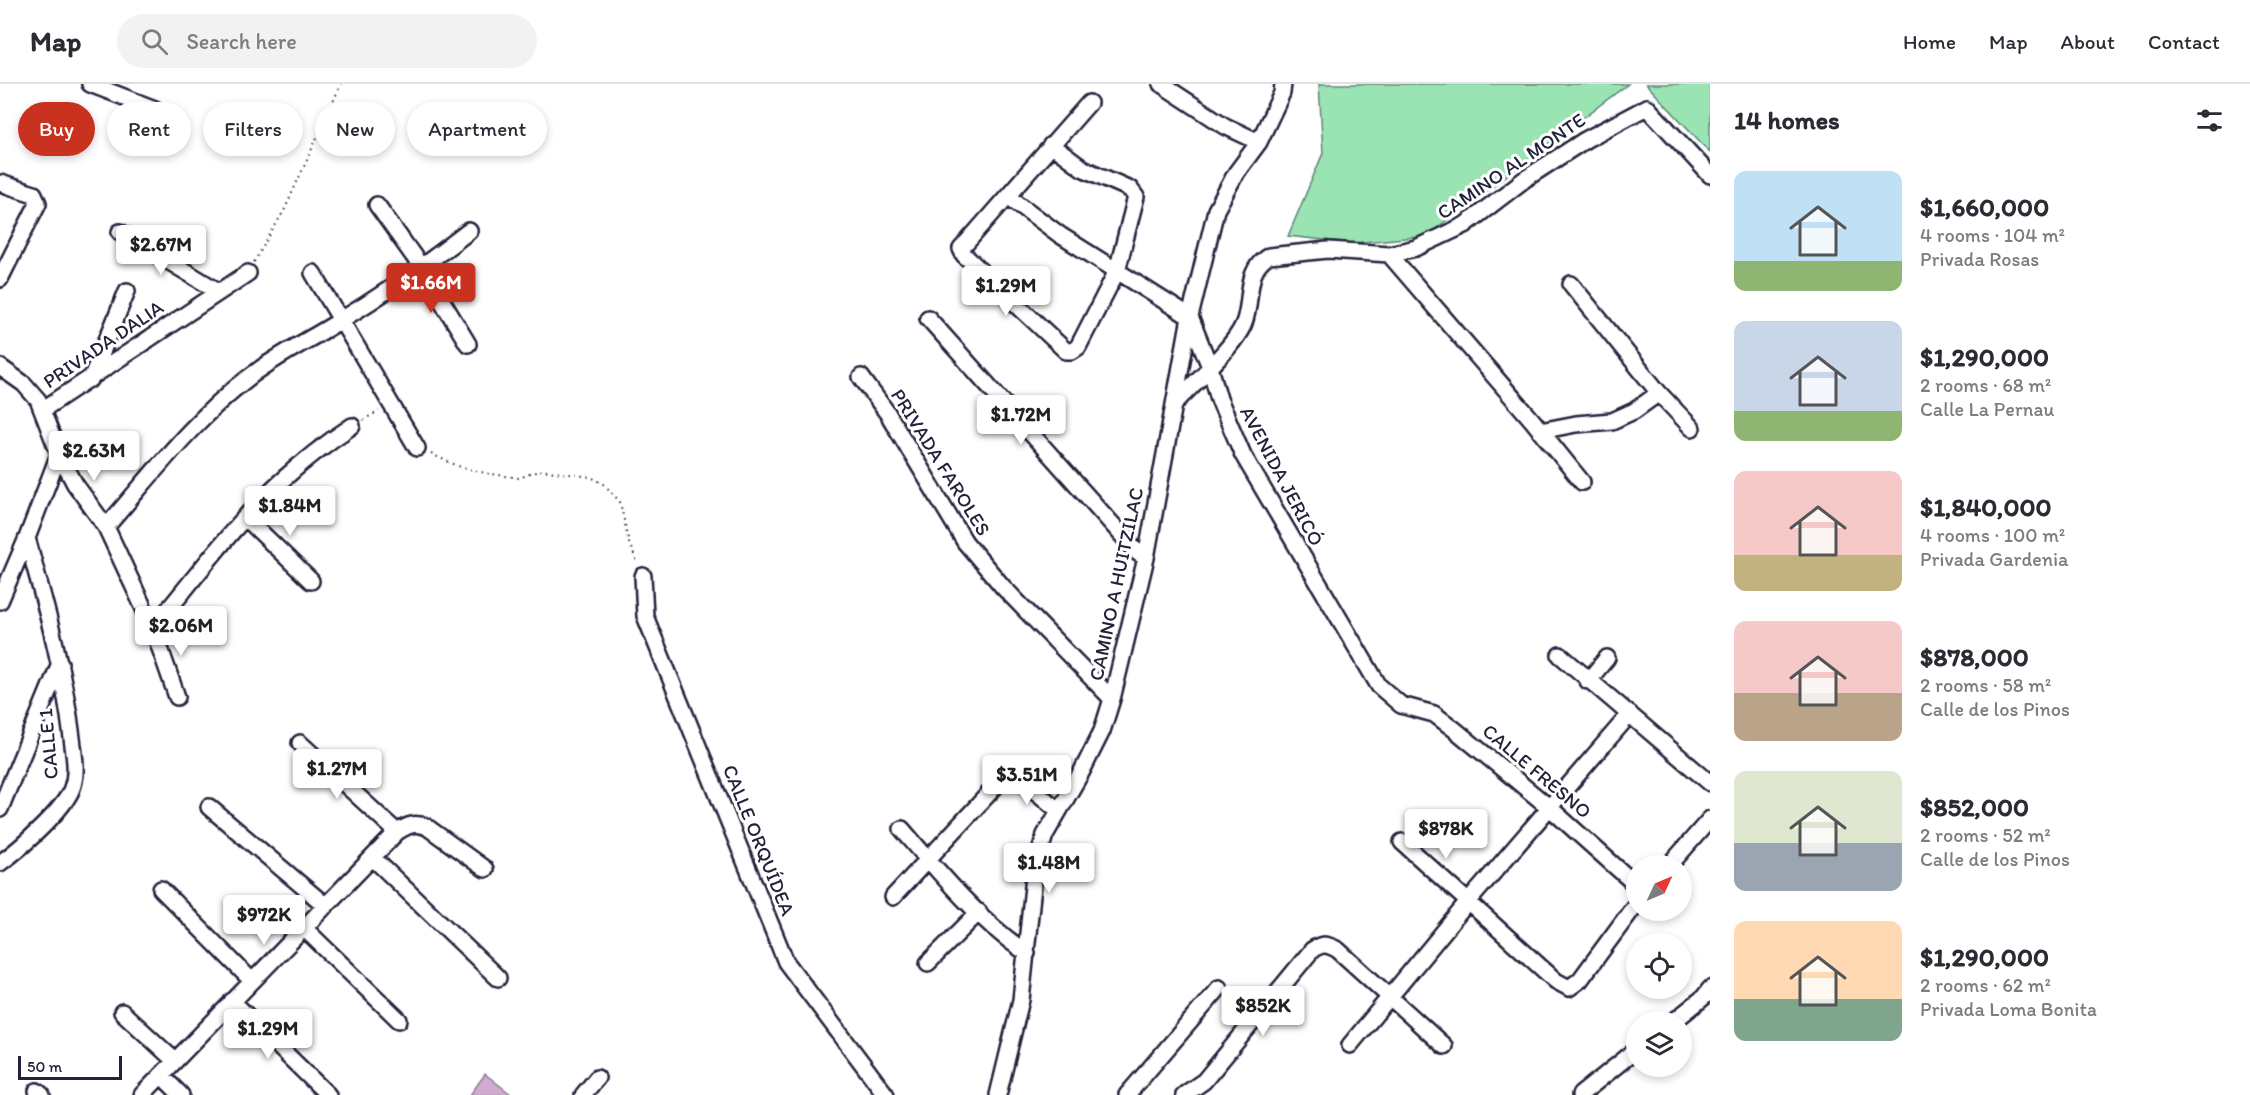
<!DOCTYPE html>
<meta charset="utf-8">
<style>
body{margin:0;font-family:Itim,sans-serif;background:#f2f2f3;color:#2b2b33;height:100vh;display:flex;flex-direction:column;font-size:22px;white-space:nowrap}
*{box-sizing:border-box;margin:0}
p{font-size:20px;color:#7c7c81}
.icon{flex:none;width:33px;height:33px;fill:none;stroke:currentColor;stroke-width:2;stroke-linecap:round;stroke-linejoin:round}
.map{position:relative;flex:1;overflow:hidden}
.sheet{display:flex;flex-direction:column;background:#fff;width:540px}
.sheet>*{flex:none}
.top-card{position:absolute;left:18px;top:18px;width:570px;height:54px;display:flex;gap:12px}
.needle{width:39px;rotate:46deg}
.tools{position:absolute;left:1626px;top:771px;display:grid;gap:12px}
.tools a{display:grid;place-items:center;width:66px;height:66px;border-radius:50%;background:#fff;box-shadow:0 3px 9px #0003;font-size:30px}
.scale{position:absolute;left:18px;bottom:15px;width:104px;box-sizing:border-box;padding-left:6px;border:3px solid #22223b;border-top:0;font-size:16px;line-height:21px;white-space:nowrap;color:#22223b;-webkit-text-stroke:4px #fff;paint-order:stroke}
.price{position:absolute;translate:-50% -51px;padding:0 14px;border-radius:6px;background:#fff;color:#222;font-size:20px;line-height:39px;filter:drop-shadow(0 2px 3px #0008)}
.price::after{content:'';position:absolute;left:50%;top:36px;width:18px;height:14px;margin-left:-9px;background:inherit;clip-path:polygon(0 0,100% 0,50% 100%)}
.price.on{background:#c8321e;color:#fff}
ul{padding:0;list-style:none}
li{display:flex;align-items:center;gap:18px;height:150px;padding:0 24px}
li span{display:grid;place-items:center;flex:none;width:168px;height:120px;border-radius:12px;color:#555}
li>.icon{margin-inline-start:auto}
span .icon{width:72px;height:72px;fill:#fffc;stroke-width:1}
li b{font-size:26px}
h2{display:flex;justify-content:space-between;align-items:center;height:72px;padding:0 24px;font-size:26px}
.chip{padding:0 21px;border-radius:27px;background:#fff;box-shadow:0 3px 9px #0003;font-size:21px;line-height:54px}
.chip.on{background:#c8321e;color:#fff}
header{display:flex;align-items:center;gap:36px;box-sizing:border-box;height:84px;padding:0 30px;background:#fff;border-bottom:2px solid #e1e1e2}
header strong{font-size:28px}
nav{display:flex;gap:33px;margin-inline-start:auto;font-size:21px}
.search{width:420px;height:54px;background:#f2f2f3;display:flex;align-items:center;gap:15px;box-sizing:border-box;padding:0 21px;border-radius:33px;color:#7c7c81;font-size:22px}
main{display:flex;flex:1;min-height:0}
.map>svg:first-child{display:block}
</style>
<header>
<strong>Map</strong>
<div class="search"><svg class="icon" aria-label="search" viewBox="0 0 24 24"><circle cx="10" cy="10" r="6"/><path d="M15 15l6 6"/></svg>Search here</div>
<nav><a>Home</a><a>Map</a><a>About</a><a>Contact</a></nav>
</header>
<main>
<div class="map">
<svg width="1710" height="1011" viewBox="0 0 1710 1011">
<rect width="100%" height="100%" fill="#fff"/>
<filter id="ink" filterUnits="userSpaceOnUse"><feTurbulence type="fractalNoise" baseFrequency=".0167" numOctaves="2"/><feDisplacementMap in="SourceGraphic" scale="12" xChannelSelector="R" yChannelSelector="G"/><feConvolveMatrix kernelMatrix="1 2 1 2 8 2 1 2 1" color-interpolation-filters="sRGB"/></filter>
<g filter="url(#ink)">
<!-- green -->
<path fill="#9ae4b3" stroke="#5e8377" stroke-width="1.5" d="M1319 0H1628L1426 152 1352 159 1288 152 1323 69Z
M1646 0H1710V68Z"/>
<!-- building -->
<path fill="#d1abd2" stroke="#927893" stroke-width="1.5" d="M485 990 512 1011H470Z"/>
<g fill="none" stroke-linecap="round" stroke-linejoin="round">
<!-- minor casing -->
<g stroke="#22223b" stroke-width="20">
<path id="minor" d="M90 0 155 25
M1161 0 1225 42 1259 58
M1051 61 1082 84 1130 105 1136 113 1117 187 1078 263 1072 267H1066L964 171 961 165 1089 19
M0 99 34 110 38 119 0 195
M1008 112 1060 151 1190 233 1210 283 1219 315 1243 371 1379 602 1401 621 1434 630 1454 645 1550 724 1636 801
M377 121 422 184 468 260
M120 148 218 207
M1389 170 1532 336 1582 398
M313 189 417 364
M928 234 1138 469 1146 474
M0 283 24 300 38 316 59 370 75 400 106 443 153 544 177 613
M861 293 888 330 965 458 1003 503 1112 615
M91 295 127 207
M1659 309 1692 344
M1174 320C1192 301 1236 261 1244 239 1253 216 1244 186 1269 172L1328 166 1389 170 1416 164 1465 141 1525 95 1585 56 1647 23 1710 91
M42 326 248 189
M1540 347 1576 340 1612 337 1634 327 1659 309 1571 200
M246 434 311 497
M106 443C151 392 193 336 248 294 277 271 310 256 341 236 386 209 428 179 469 147
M643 492 645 532 786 878 886 1011
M0 517 27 454 59 370
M153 544C193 497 234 440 279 399 302 378 326 359 352 342
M1560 571 1710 699
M1588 597 1607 574
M300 659 397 748
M209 723 326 822
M0 725 60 579
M902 745C937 786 982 840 1027 869
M1402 758 1556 897 1569 904 1580 896 1636 820
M373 774 498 894
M0 779C19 766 65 725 72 704 78 688 74 671 72 654 64 586 45 520 27 454
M1669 782 1710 735
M161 805 252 897
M893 813 1006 691 1010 690 1016 691 1058 726
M305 845 399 936
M928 879 979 828
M232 917 328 1011
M122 928 175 977
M1673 938 1704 913 1710 905
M1350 961 1468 818 1630 630
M161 991 181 1011
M37 1007 42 1011
M142 1011 397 748C408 741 415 738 427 743L485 785
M583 1011 597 994
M998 1011 1021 916 1035 783 1045 751 1082 687 1102 647 1112 615 1146 474 1190 233 1216 126 1236 89 1259 58 1282 9 1283 0
M1127 1011 1219 904
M1184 1011 1204 997 1312 866C1323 859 1327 860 1338 866L1444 962
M1580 1011 1636 966"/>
</g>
<!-- path -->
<path stroke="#22223b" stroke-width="2" stroke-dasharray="1.5 4.5" stroke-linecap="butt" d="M254 178 285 125 341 0
M363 336 379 327
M431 370 458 382 485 389 519 394 541 386 591 393 604 400 620 418 629 459 637 478"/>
<!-- minor -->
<use href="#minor" stroke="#fff" stroke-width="15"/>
</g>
</g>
<g text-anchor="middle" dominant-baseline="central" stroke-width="6" stroke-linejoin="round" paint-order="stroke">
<!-- street labels -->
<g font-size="20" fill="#22223b" stroke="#fff">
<text transform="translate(1511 82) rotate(-34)">CAMINO AL MONTE</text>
<text transform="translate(103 260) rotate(-34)">PRIVADA DALIA</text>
<text transform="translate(941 378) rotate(58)">PRIVADA FAROLES</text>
<text transform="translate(1282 392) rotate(62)">AVENIDA JERICÓ</text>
<text transform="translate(1116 500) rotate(-78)">CAMINO A HUITZILAC</text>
<text transform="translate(48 660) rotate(-95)">CALLE 1</text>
<text transform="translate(1537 687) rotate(40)">CALLE FRESNO</text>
<text transform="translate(759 756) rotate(68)">CALLE ORQUÍDEA</text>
</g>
</g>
</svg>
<div class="tools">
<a><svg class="needle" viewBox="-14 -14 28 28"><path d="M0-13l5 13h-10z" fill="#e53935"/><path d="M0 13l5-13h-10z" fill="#7c7c81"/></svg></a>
<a><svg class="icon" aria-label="locate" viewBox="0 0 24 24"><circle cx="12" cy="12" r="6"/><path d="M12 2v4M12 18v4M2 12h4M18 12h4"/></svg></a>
<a><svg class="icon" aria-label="layers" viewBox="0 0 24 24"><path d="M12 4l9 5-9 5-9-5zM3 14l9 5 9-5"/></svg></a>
</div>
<div class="scale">50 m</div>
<b class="price" style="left:161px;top:192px">$2.67M</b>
<b class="price on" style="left:431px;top:230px">$1.66M</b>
<b class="price" style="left:1006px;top:233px">$1.29M</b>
<b class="price" style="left:1021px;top:362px">$1.72M</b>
<b class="price" style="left:94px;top:398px">$2.63M</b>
<b class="price" style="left:290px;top:453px">$1.84M</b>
<b class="price" style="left:181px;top:573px">$2.06M</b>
<b class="price" style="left:337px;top:716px">$1.27M</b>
<b class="price" style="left:1027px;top:722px">$3.51M</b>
<b class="price" style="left:1446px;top:776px">$878K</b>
<b class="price" style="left:1049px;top:810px">$1.48M</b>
<b class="price" style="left:264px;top:862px">$972K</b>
<b class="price" style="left:1263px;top:953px">$852K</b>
<b class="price" style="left:268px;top:976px">$1.29M</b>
<div class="top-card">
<a class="chip on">Buy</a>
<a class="chip">Rent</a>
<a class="chip">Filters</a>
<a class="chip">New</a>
<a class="chip">Apartment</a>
</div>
</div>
<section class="sheet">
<h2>14 homes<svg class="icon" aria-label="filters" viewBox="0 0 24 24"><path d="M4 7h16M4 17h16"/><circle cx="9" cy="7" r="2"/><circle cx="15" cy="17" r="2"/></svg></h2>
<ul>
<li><span style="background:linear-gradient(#bfe0f5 75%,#8fb573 0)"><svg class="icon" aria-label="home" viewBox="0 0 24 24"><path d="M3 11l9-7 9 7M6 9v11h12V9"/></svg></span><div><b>$1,660,000</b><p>4 rooms · 104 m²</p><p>Privada Rosas</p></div></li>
<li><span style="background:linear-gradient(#c9d6e8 75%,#8fb573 0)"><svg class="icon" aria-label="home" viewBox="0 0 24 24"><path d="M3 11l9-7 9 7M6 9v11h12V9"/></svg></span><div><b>$1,290,000</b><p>2 rooms · 68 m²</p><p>Calle La Pernau</p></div></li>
<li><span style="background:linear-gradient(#f6c9c9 70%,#c2b280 0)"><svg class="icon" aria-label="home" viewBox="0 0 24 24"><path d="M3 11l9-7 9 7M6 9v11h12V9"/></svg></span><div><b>$1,840,000</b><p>4 rooms · 100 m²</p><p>Privada Gardenia</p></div></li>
<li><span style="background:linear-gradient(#f6c9c9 60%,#b9a48a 0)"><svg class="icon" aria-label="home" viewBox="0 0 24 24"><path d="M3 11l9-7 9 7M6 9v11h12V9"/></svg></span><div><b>$878,000</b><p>2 rooms · 58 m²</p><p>Calle de los Pinos</p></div></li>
<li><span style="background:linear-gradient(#dfe7d0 60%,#9aa5b1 0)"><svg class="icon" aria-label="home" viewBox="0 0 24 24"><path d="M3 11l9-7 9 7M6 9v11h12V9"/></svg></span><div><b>$852,000</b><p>2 rooms · 52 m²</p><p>Calle de los Pinos</p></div></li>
<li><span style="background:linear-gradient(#ffd9b3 65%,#7fa58c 0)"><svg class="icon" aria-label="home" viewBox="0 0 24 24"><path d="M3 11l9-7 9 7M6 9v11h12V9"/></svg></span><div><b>$1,290,000</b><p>2 rooms · 62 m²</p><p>Privada Loma Bonita</p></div></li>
</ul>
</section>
</main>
